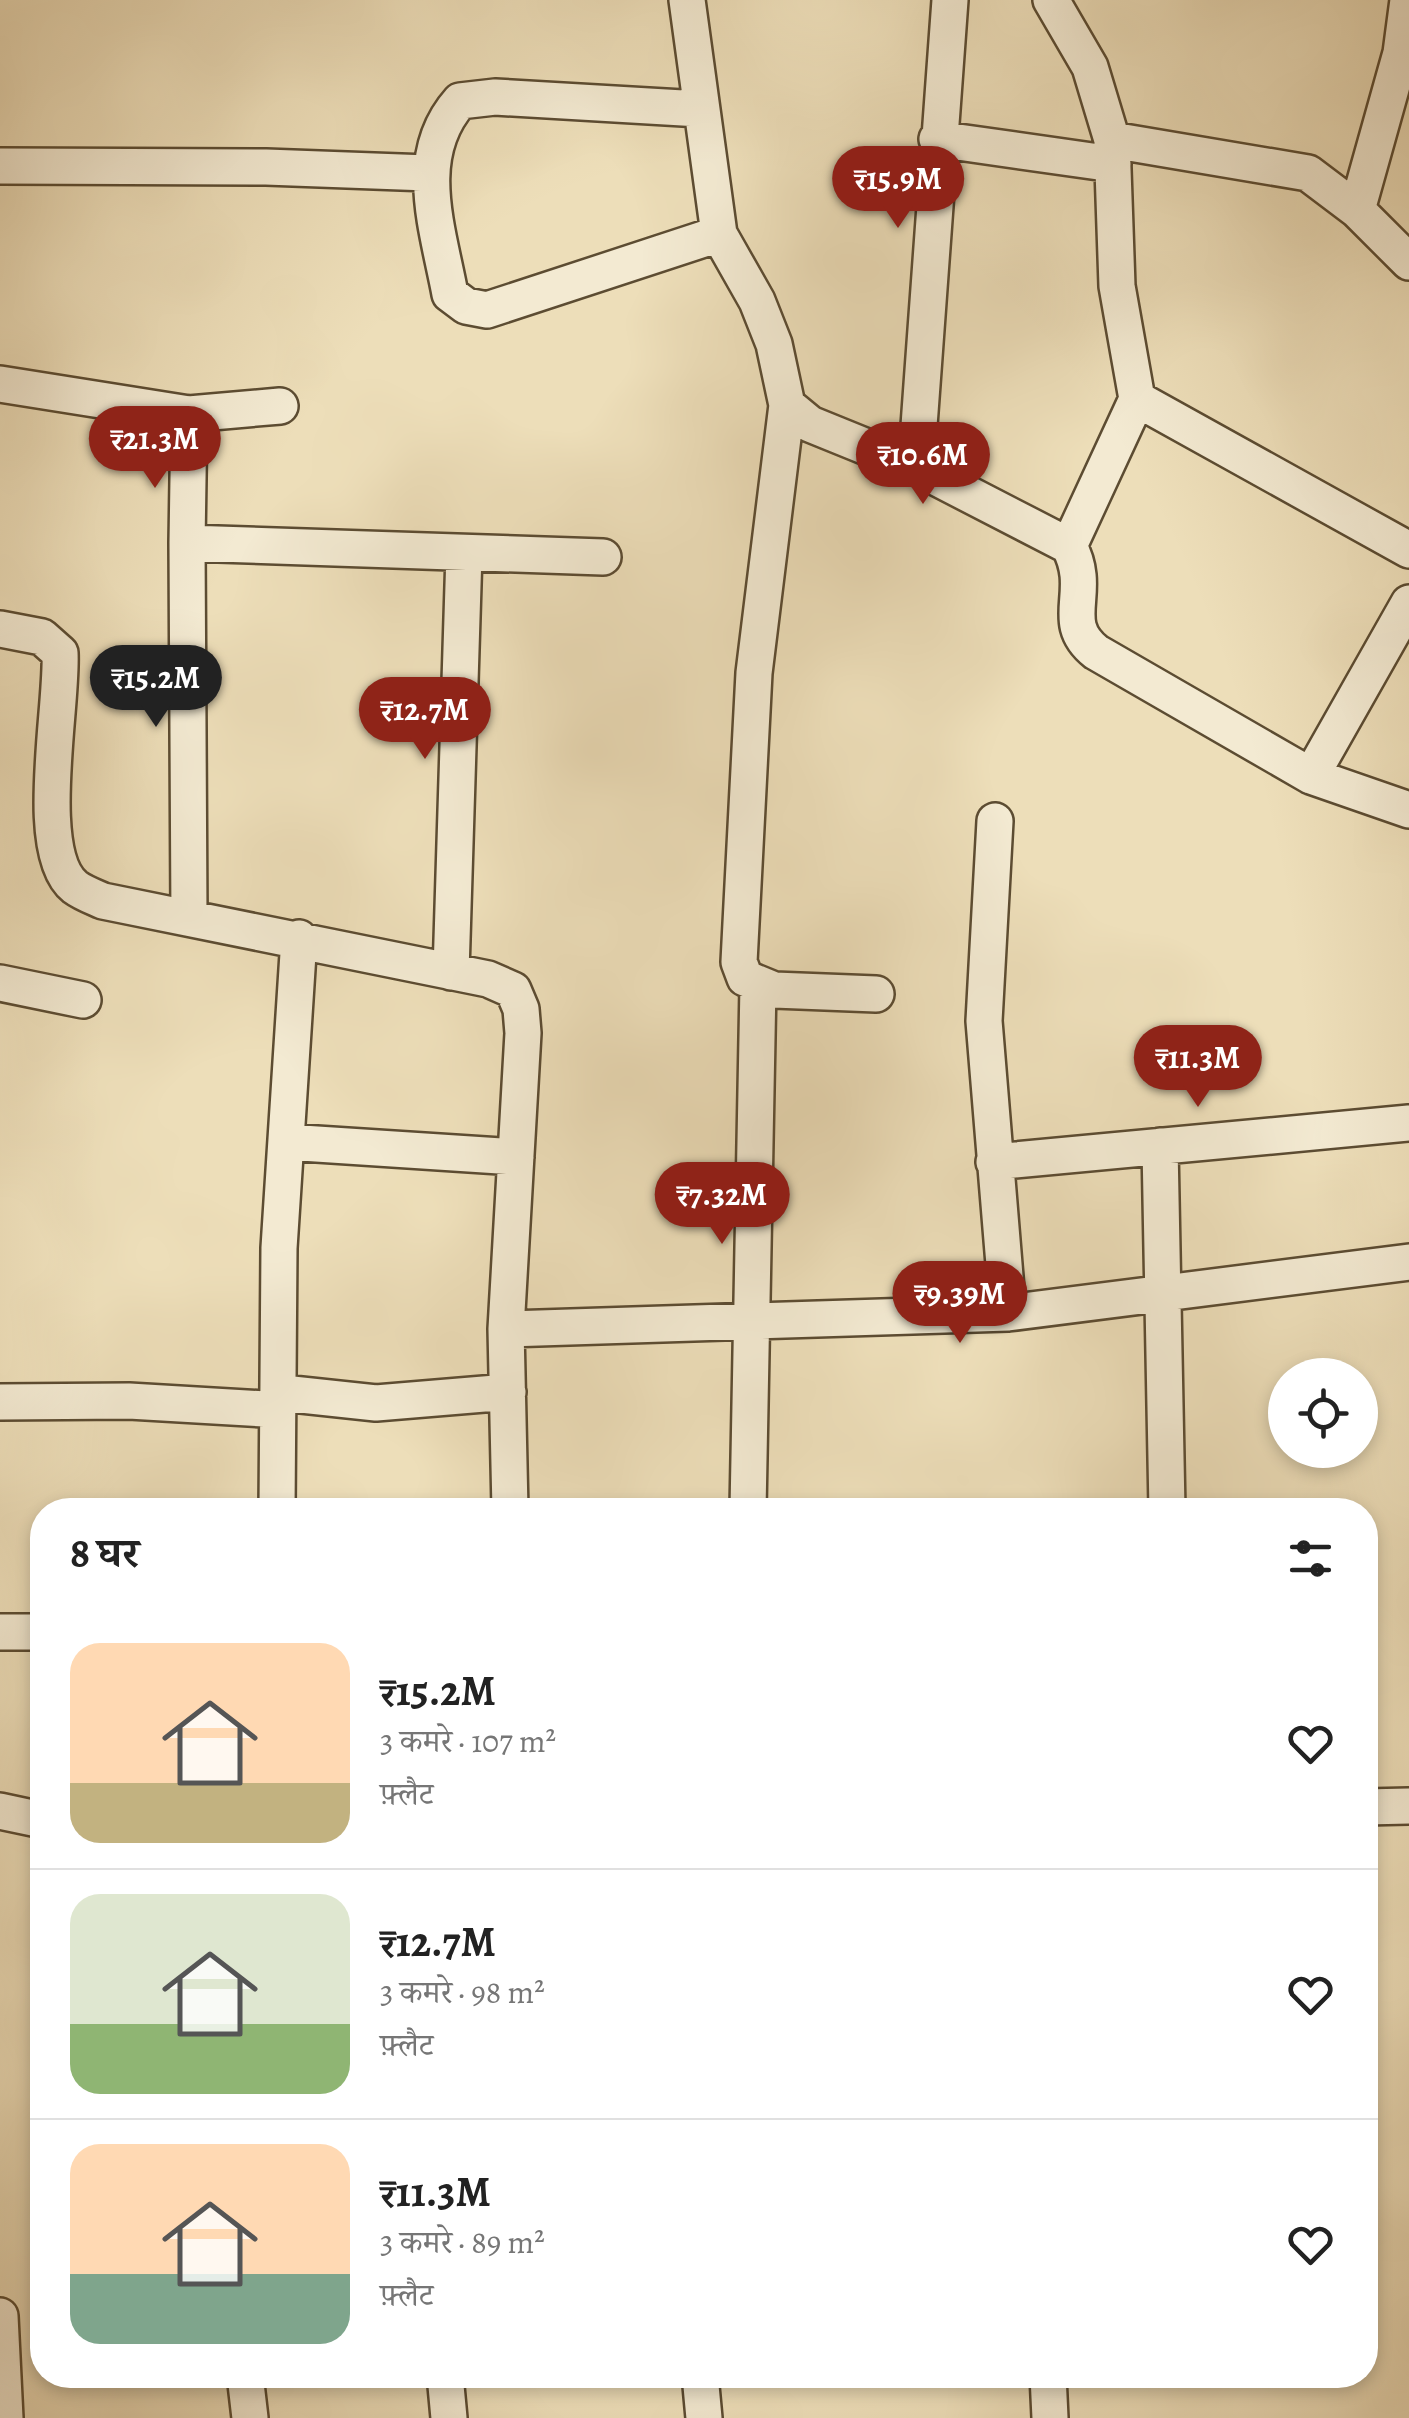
<!DOCTYPE html>
<html lang="hi">
<meta charset="utf-8">
<style>
body{margin:0;font-family:Alegreya,"Noto Serif Devanagari",serif;background:#f2f2f2;color:#222;height:100vh;display:flex;flex-direction:column;font-size:38px;white-space:nowrap}
*{box-sizing:border-box;margin:0}
p{font-size:32px;color:#767676}
.icon{flex:none;width:55px;height:55px;fill:none;stroke:currentColor;stroke-width:2;stroke-linecap:round;stroke-linejoin:round}
.map{position:relative;flex:1;overflow:hidden}
.details{position:absolute;left:30px;top:1498px;width:1348px;height:890px;display:flex;flex-direction:column;background:#fff;border-radius:40px;box-shadow:0 5px 15px #0003}
.details>*{flex:none}
.tools{position:absolute;left:1268px;top:1358px;display:grid;gap:20px}
.tools a{display:grid;place-items:center;width:110px;height:110px;border-radius:50%;background:#fff;box-shadow:0 5px 15px #0003;font-size:50px}
.price{position:absolute;translate:-50% -85px;padding:0 22px;border-radius:35px;background:#8f2418;color:#fff;font-size:32px;line-height:65px;filter:drop-shadow(0 2px 5px #0008)}
.price::after{content:'';position:absolute;left:50%;top:60px;width:30px;height:22px;margin-left:-15px;background:inherit;clip-path:polygon(0 0,100% 0,50% 100%)}
.price.selected{background:#222;color:#fff}
ul{padding:0;list-style:none}
li{display:flex;align-items:center;gap:30px;height:250px;padding:0 40px}
li+li{border-top:2px solid #e0e0e0}
li span{display:grid;place-items:center;flex:none;width:280px;height:200px;border-radius:30px;color:#555}
li>.icon{margin-inline-start:auto}
span .icon{width:120px;height:120px;fill:#fffc;stroke-width:1}
li b{font-size:42px}
h2{display:flex;justify-content:space-between;align-items:center;height:120px;padding:0 40px;font-size:42px}
.map>svg:first-child{display:block}
</style>
<div class="map">
<svg width="1409" height="2418" viewBox="0 0 1409 2418">
<rect width="100%" height="100%" fill="#eddeb9"/>
<filter id="stains"><feTurbulence type="fractalNoise" baseFrequency=".002" numOctaves="4"/><feColorMatrix values="0 0 0 0 .2 0 0 0 0 .09 0 0 0 0 .02 0 0 0 .5 -.17"/></filter>
<radialGradient id="worn" r=".72"><stop offset=".6" stop-color="#630" stop-opacity="0"/><stop offset="1" stop-color="#630" stop-opacity=".3"/></radialGradient>
<g fill="none" stroke-linecap="round" stroke-linejoin="round">
<!-- minor casing -->
<g stroke="#5c4c32" stroke-width="40">
<path id="minor" d="M687 0 719 234 757 301 774 344 787 405 810 424 916 467 1069 546C1094 593 1057 621 1096 652L1311 776 1409 810
M1051 0 1090 67 1112 140 1117 286 1137 399 1409 550
M700 109 495 97 460 101C411 156 438 229 450 294L466 306 487 310 719 234
M937 139 1113 164
M1112 140 1308 173 1357 210 1409 262
M0 166 266 167 428 173
M1357 210 1401 53 1408 0
M0 384 189 414 187 543 603 557
M787 405 754 673 739 962 745 978 774 990 876 994
M189 414 280 406
M916 467 950 0
M187 543 189 918
M1069 546 1137 399
M0 629 42 637 60 653C63 705 32 853 75 887 83 893 94 897 103 901L488 979 513 990 521 1009 523 1033 506 1329 510 1510
M1311 776 1409 603
M995 821 984 1021 1008 1313
M451 972 464 553
M0 983 83 1000
M286 1142 516 1157
M1160 1146 1167 1510
M994 1162 1409 1123
M506 1329 1008 1313 1409 1262
M0 1402 129 1401 265 1409 292 1394 376 1403 508 1392
M277 1510 279 1248 299 938
M748 1510 758 985
M0 1632H42
M1365 1807 1409 1806
M0 1811 42 1820
M0 2316 5 2418
M245 2375 250 2418
M445 2375 449 2418
M700 2375 704 2418
M1048 2375 1050 2418"/>
</g>
<!-- minor -->
<use href="#minor" stroke="#f3ead2" stroke-width="35"/>
</g>
<rect width="100%" height="100%" filter="url(#stains)"/>
<rect width="100%" height="100%" fill="url(#worn)"/>
</svg>
<div class="tools">
<a><svg class="icon" aria-label="locate" viewBox="0 0 24 24"><circle cx="12" cy="12" r="6"/><path d="M12 2v4M12 18v4M2 12h4M18 12h4"/></svg></a>
</div>
<b class="price" style="left:898px;top:231px">₹15.9M</b>
<b class="price" style="left:155px;top:491px">₹21.3M</b>
<b class="price" style="left:923px;top:507px">₹10.6M</b>
<b class="price selected" style="left:156px;top:730px">₹15.2M</b>
<b class="price" style="left:425px;top:762px">₹12.7M</b>
<b class="price" style="left:1198px;top:1110px">₹11.3M</b>
<b class="price" style="left:722px;top:1247px">₹7.32M</b>
<b class="price" style="left:960px;top:1346px">₹9.39M</b>
<section class="details">
<h2>8 घर<svg class="icon" aria-label="filters" viewBox="0 0 24 24"><path d="M4 7h16M4 17h16"/><circle cx="9" cy="7" r="2"/><circle cx="15" cy="17" r="2"/></svg></h2>
<ul>
<li><span style="background:linear-gradient(#ffd9b3 70%,#c2b280 0)"><svg class="icon" aria-label="home" viewBox="0 0 24 24"><path d="M3 11l9-7 9 7M6 9v11h12V9"/></svg></span><div><b>₹15.2M</b><p>3 कमरे · 107 m²</p><p>फ़्लैट</p></div><svg class="icon" aria-label="heart" viewBox="0 0 24 24"><path d="M12 20l-8-8c-3-5 5-10 8-4 3-6 11-1 8 4z"/></svg></li>
<li><span style="background:linear-gradient(#dfe7d0 65%,#8fb573 0)"><svg class="icon" aria-label="home" viewBox="0 0 24 24"><path d="M3 11l9-7 9 7M6 9v11h12V9"/></svg></span><div><b>₹12.7M</b><p>3 कमरे · 98 m²</p><p>फ़्लैट</p></div><svg class="icon" aria-label="heart" viewBox="0 0 24 24"><path d="M12 20l-8-8c-3-5 5-10 8-4 3-6 11-1 8 4z"/></svg></li>
<li><span style="background:linear-gradient(#ffd9b3 65%,#7fa58c 0)"><svg class="icon" aria-label="home" viewBox="0 0 24 24"><path d="M3 11l9-7 9 7M6 9v11h12V9"/></svg></span><div><b>₹11.3M</b><p>3 कमरे · 89 m²</p><p>फ़्लैट</p></div><svg class="icon" aria-label="heart" viewBox="0 0 24 24"><path d="M12 20l-8-8c-3-5 5-10 8-4 3-6 11-1 8 4z"/></svg></li>
</ul>
</section>
</div>
